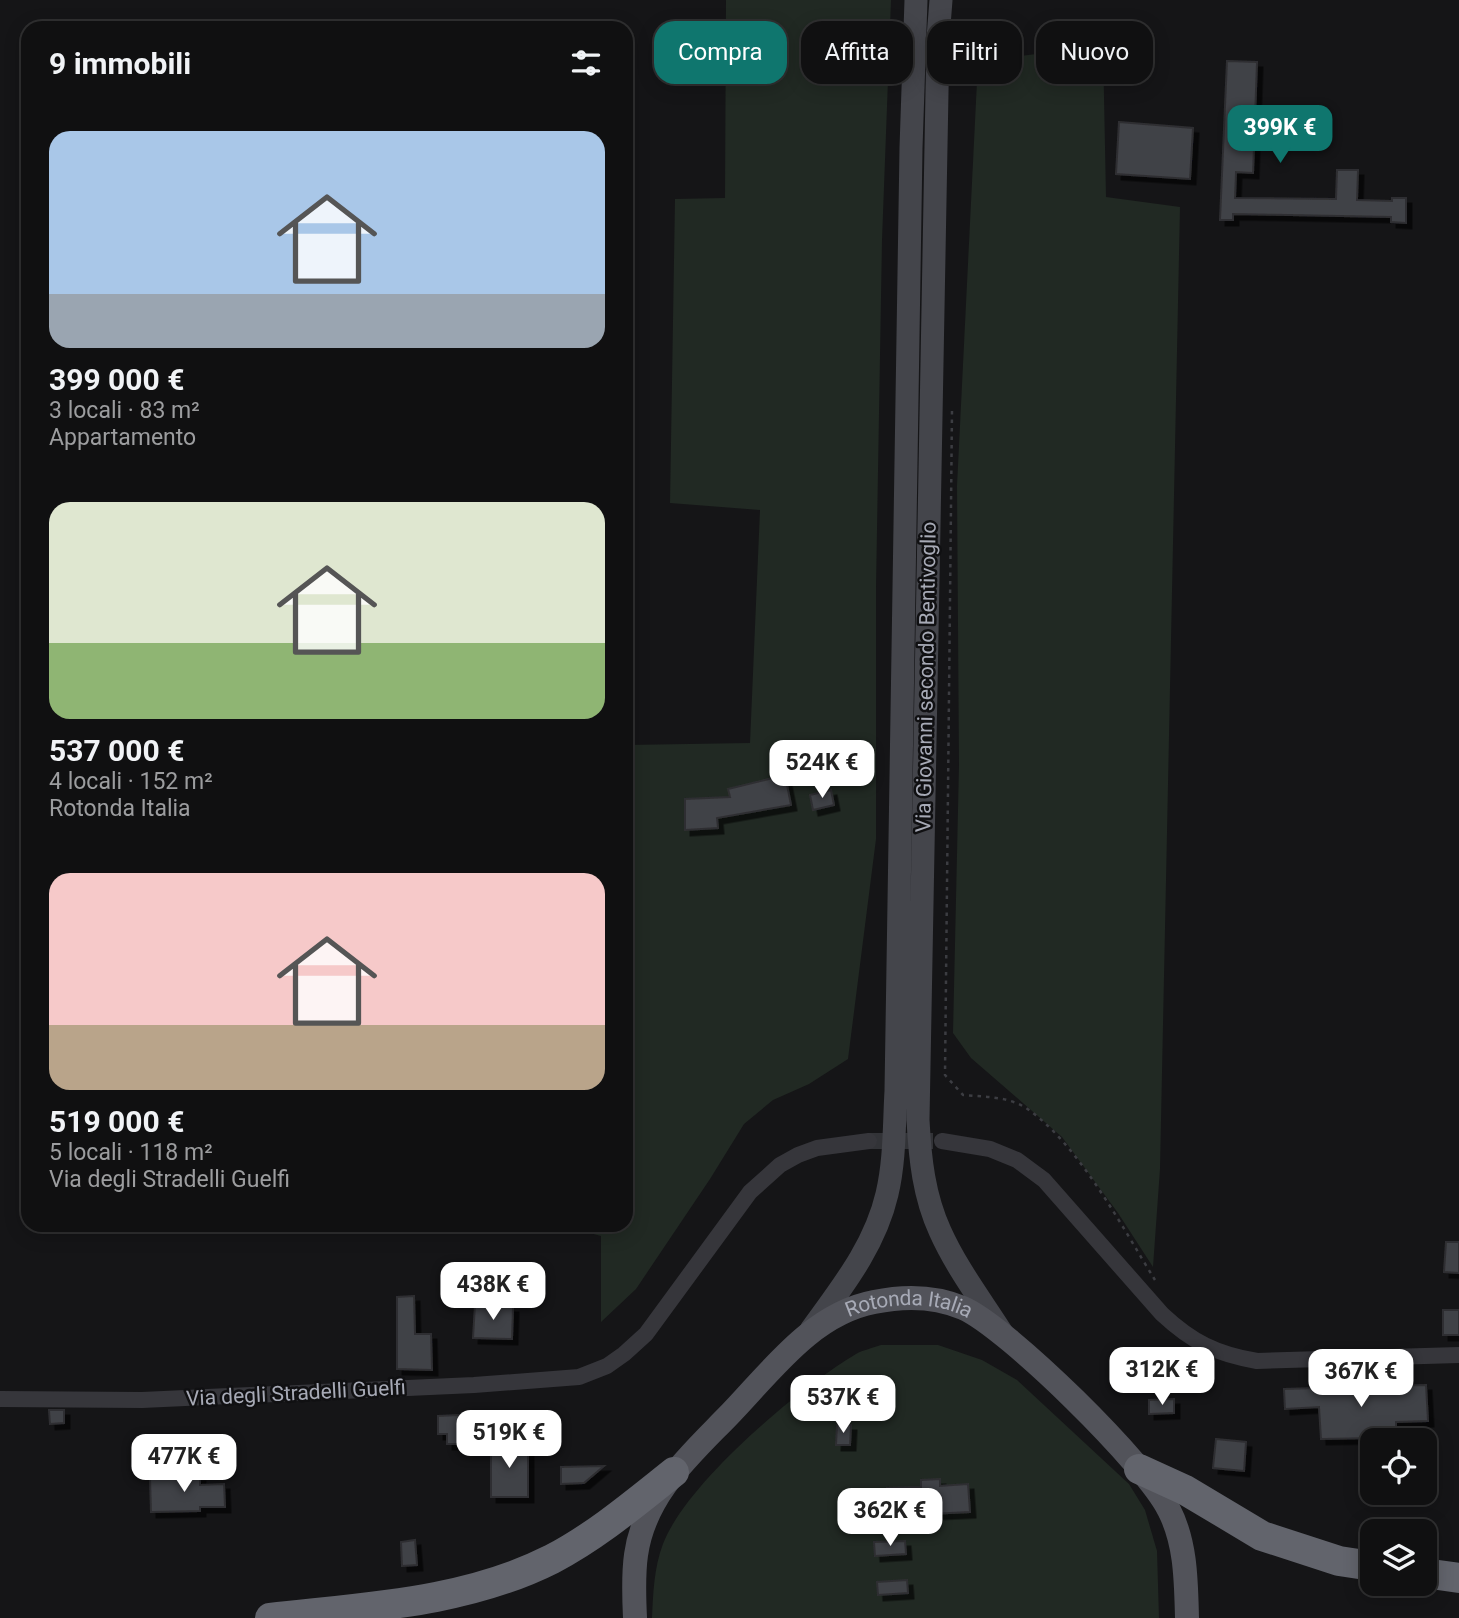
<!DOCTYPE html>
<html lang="it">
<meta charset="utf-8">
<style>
body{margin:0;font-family:Roboto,sans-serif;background:#1e1e1f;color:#f1f3f6;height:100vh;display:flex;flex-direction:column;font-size:26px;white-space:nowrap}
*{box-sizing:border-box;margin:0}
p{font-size:23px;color:#9c9d9f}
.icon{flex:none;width:38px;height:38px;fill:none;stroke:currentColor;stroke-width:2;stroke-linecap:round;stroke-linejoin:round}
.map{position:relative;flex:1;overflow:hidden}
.details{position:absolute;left:21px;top:21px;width:612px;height:1211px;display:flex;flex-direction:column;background:#101011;border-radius:21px;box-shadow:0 4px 18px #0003,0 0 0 2px #303031}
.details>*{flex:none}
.guide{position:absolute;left:654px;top:21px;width:665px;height:63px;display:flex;gap:14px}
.buttons{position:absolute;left:1360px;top:1428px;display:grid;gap:14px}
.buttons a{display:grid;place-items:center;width:77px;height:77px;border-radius:14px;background:#101011;box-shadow:0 4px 18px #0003,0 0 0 2px #303031;font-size:35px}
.price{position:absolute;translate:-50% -60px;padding:0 16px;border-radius:14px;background:#fff;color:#222;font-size:23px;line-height:46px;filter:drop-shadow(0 2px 4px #0008)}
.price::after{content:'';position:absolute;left:50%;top:42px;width:21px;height:16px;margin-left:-10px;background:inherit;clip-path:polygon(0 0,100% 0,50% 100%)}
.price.on{background:#0f766e;color:#fff}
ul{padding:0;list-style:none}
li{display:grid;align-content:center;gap:14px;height:371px;padding:0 28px}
li span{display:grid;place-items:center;height:217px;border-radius:21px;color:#555}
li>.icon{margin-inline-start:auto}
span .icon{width:126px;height:126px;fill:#fffc;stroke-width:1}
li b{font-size:30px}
h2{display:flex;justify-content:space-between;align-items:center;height:84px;padding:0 28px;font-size:30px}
.chip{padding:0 24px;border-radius:21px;background:#101011;box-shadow:0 4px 18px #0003,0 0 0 2px #303031;font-size:24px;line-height:63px}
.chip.on{background:#0f766e;color:#fff}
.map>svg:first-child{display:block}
</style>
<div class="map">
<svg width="1459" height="1618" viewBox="0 0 1459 1618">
<defs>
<filter id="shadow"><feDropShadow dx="5.5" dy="5.5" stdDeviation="0" flood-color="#0009"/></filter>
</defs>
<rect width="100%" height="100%" fill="#151517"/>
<!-- green -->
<path fill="#212923" d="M726 0H891L882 240 876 588V839L848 1059 809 1084 773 1100 744 1124 710 1179 636 1289 601 1322V1236L560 1225H626L627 745 750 743 760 510 670 503 675 199 725 198Z
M1103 46 1106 197 1180 207 1160 1169 1153 1267 1118 1213 1062 1137 971 1058 953 1033 959 765 957 486 978 61Z
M881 1345H938L982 1360 1017 1380 1129 1484 1145 1510 1157 1551 1159 1618H652C653 1594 654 1567 663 1544 686 1483 799 1388 856 1354 863 1350 873 1348 881 1345Z"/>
<!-- building -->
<path fill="#414247" stroke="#2f2f32" stroke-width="2" filter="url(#shadow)" d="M1227 61 1257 62 1253 173 1236 172 1235 198 1336 199 1337 170H1358L1357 200 1392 201V198H1406V223L1391 222V217L1233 214V220H1220Z
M1119 122 1193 128 1190 179 1116 174Z
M785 775 791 805 717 818 718 828 685 830V799L730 797 728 789Z
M831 790 834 805 813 810 810 795Z
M1446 1242H1459V1273L1444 1272Z
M414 1296 415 1334H431L432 1370 397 1369V1297Z
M475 1305 513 1307 512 1339 473 1338Z
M1443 1310H1459V1335H1443Z
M1426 1385 1428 1421 1396 1422V1434L1374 1435V1438L1321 1439 1319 1407 1285 1409 1284 1389Z
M1174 1399V1413L1149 1414V1400Z
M49 1410H64V1423L50 1424Z
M460 1415 461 1444H447V1434H438V1416Z
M837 1425H851L850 1445H836Z
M1216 1439 1246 1442 1244 1471 1213 1468Z
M491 1442H528V1497H491Z
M604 1466 584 1483 561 1484V1467Z
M200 1476V1485L224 1484 225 1507H200V1511L151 1512 150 1477Z
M940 1479V1486L968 1484 970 1512 888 1516 887 1488 921 1487V1480Z
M415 1540 417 1565 402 1566 401 1542Z
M905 1541 906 1554 875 1556 874 1542Z
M907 1580 908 1593 878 1595 877 1582Z"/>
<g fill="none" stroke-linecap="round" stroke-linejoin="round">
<!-- street-tunnel -->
<path stroke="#323337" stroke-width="16" stroke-dasharray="16 8" stroke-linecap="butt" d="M869 1141H942"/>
<!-- path -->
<path stroke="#3c3d42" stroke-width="2.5" stroke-dasharray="3.5 5" stroke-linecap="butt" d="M952 411 945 1075 963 1095C984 1097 1007 1096 1026 1108 1078 1143 1122 1227 1155 1280"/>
<!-- street -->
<path stroke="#36363b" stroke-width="16" d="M942 1141 990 1149 1017 1160 1044 1180 1162 1314C1192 1342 1216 1354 1257 1361L1459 1355
M0 1399 142 1400 474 1385 579 1377 607 1366 624 1354 646 1334 750 1192 780 1165 798 1155 817 1148 869 1141"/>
<!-- secondary -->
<path stroke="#44454b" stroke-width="23" d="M941 0 938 38 918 1120C920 1159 924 1196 940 1231 956 1267 981 1300 1002 1333
M811 1330C842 1287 875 1246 887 1194 895 1160 894 1125 896 1091L911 148 916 0"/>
<!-- primary -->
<path stroke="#52535a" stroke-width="24" id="s1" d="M635 1618C634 1597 633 1576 636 1555 644 1496 688 1457 727 1417 770 1373 811 1314 874 1302 903 1296 935 1296 963 1308 1007 1327 1148 1466 1169 1510 1186 1543 1186 1581 1187 1618"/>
<!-- highway -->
<path stroke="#62646c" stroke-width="30" d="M1139 1469 1185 1490 1262 1536 1339 1561 1372 1566
M1424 1573 1459 1578
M270 1618C365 1607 465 1603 552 1559 596 1536 635 1503 674 1472"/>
</g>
<g text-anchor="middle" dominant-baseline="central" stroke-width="5" stroke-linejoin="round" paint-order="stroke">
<!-- street labels -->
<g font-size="21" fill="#a7aab6" stroke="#101012">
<text transform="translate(926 677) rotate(-89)">Via Giovanni secondo Bentivoglio</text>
<text stroke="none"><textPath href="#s1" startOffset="457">Rotonda Italia</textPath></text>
<text transform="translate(296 1393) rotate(-3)">Via degli Stradelli Guelfi</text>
</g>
</g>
</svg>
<div class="buttons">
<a><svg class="icon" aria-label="locate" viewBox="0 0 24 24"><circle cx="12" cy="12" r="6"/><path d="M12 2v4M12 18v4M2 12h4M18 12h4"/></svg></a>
<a><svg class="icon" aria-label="layers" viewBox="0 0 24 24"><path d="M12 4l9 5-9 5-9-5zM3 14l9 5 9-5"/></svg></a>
</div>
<b class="price on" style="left:1280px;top:165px">399K €</b>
<b class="price" style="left:822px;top:800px">524K €</b>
<b class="price" style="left:493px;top:1322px">438K €</b>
<b class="price" style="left:1162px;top:1407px">312K €</b>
<b class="price" style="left:1361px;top:1409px">367K €</b>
<b class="price" style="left:843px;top:1435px">537K €</b>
<b class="price" style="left:509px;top:1470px">519K €</b>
<b class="price" style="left:184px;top:1494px">477K €</b>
<b class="price" style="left:890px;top:1548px">362K €</b>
<div class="guide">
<a class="chip on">Compra</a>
<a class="chip">Affitta</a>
<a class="chip">Filtri</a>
<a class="chip">Nuovo</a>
</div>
<section class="details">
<h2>9 immobili<svg class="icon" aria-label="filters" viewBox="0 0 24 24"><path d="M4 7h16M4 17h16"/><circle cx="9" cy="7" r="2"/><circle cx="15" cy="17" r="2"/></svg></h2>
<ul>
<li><span style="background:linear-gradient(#a9c7e8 75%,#9aa5b1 0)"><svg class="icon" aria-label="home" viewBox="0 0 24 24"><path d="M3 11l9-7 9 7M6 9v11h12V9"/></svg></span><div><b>399 000 €</b><p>3 locali · 83 m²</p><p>Appartamento</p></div></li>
<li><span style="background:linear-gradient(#dfe7d0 65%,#8fb573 0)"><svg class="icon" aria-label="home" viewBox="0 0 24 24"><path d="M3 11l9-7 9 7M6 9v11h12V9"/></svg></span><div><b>537 000 €</b><p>4 locali · 152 m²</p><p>Rotonda Italia</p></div></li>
<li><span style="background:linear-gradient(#f6c9c9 70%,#b9a48a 0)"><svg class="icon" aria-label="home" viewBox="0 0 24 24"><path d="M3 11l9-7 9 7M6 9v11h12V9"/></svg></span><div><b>519 000 €</b><p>5 locali · 118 m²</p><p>Via degli Stradelli Guelfi</p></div></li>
</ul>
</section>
</div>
